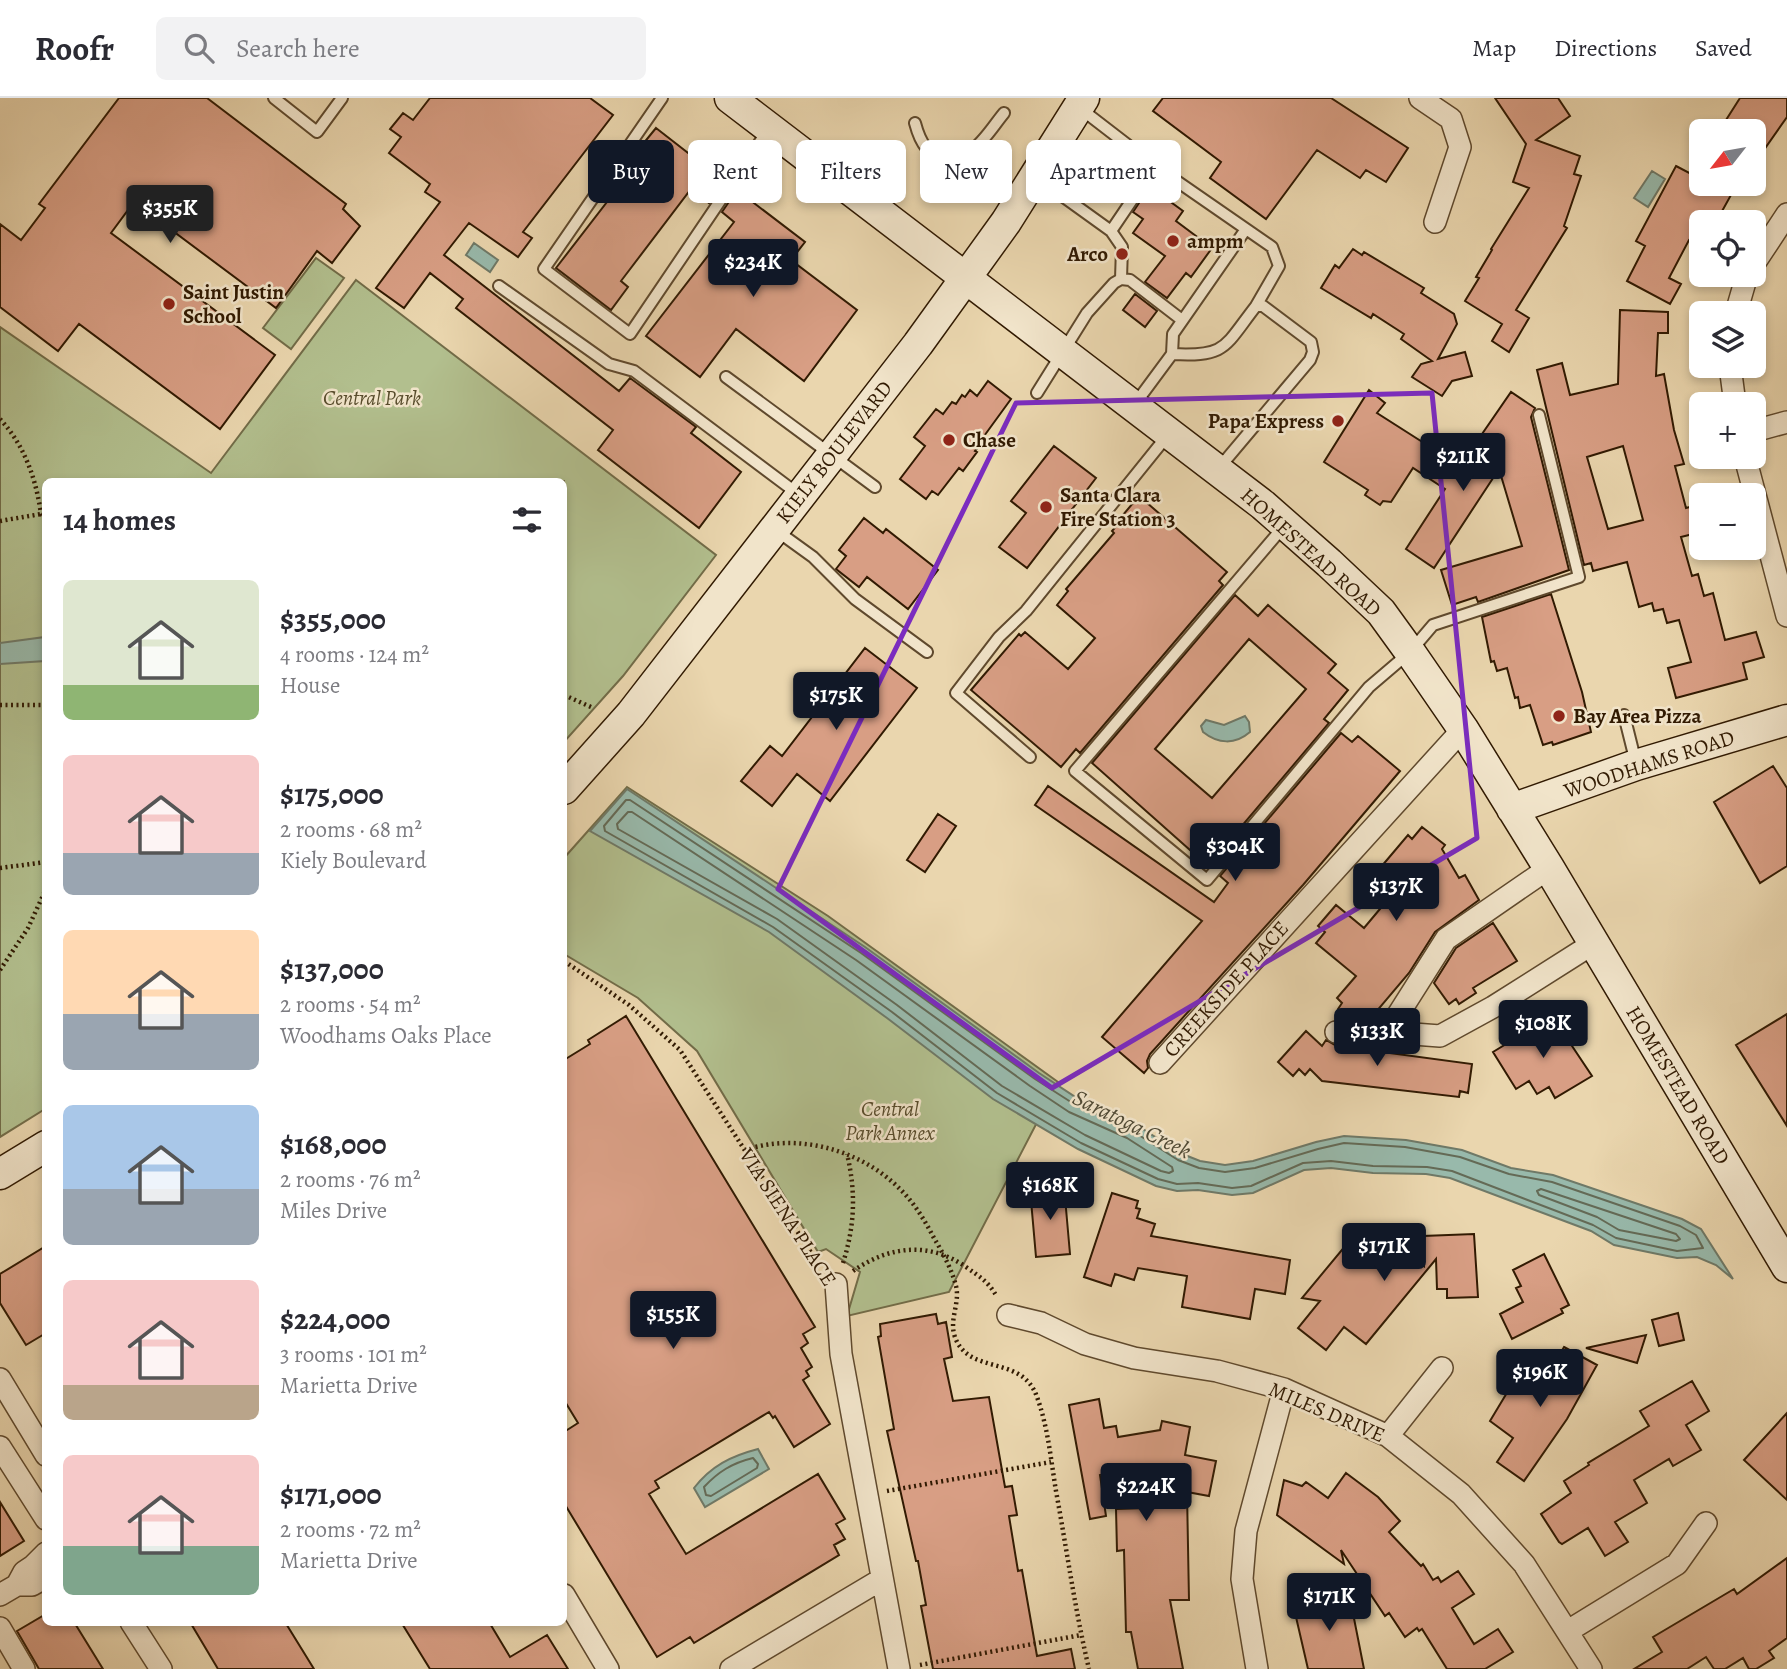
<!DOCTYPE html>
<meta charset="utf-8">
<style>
body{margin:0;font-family:Alegreya,serif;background:#f2f2f3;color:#2b2b33;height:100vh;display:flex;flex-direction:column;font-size:26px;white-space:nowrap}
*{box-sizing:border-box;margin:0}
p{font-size:23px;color:#7c7c81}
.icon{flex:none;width:38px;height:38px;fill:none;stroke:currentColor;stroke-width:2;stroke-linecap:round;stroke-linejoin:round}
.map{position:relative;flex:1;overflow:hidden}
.side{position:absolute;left:42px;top:380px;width:525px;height:1148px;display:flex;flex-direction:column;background:#fff;border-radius:10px;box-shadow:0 4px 10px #0003}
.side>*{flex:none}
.top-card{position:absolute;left:588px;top:42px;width:665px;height:63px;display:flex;gap:14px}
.needle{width:46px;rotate:239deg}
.tools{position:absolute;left:1689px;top:21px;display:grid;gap:14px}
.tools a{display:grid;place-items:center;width:77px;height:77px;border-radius:10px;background:#fff;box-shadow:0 4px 10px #0003;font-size:35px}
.price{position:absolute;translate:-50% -60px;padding:0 16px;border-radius:7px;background:#111827;color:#fff;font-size:23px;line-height:46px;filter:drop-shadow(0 2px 4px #0008)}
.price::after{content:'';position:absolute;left:50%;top:42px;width:21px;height:16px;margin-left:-10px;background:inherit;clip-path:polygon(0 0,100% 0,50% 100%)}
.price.selected{background:#222;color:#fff}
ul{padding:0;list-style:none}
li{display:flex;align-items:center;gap:21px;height:175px;padding:0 21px}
li span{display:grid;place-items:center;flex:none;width:196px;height:140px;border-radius:10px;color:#555}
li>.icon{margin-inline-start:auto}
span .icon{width:84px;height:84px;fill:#fffc;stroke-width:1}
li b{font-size:30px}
h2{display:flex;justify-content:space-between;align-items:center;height:84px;padding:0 21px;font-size:30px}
.tag{padding:0 24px;border-radius:10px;background:#fff;box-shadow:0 4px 10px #0003;font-size:24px;line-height:63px}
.tag.selected{background:#111827;color:#fff}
header{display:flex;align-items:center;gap:42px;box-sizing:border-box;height:98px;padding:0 35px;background:#fff;border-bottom:2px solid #e1e1e2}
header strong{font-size:33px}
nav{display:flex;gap:38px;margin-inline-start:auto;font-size:24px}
.search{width:490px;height:63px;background:#f2f2f3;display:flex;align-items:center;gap:18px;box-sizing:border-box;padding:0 24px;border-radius:10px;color:#7c7c81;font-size:26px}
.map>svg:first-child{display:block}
</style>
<header>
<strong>Roofr</strong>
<div class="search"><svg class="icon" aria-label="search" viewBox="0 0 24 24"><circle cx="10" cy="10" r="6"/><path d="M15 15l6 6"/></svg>Search here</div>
<nav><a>Map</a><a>Directions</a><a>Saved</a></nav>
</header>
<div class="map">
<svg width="1787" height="1571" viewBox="0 0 1787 1571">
<rect width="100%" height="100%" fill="#ead6ae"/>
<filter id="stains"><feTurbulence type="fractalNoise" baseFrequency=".00286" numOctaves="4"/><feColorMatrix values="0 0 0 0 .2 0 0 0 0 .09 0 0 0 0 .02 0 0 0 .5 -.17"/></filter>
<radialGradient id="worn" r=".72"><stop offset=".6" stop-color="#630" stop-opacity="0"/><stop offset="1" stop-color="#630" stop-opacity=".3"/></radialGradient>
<!-- green -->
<path fill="#b2bf8e" stroke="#726c48" stroke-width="2" d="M316 160 344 180 291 251 263 230Z
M356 182 716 457 623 578 564 644V383H46L45 1011 0 1039V229L211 375Z
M627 689 828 818 1058 984 949 1194 847 1218 860 1174 826 1151 818 1154 697 953 638 900 564 856V760Z"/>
<!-- water -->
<path fill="#98b9ab" stroke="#6f7967" stroke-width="2" d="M1652 73 1665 81 1648 109 1634 100Z
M474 145 498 162 490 174 466 157Z
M45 539V563L0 566V545Z
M1245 618 1249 624 1250 634C1235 647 1218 646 1203 634L1201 628 1206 622 1224 627Z
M627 691 865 849 1039 975 1077 1000 1135 1026 1180 1055 1200 1063 1225 1067 1253 1063 1316 1044 1344 1038 1406 1042 1462 1052 1511 1070 1553 1077 1682 1121 1701 1131 1733 1181 1716 1167 1697 1159 1677 1160 1614 1147 1591 1133 1450 1080 1426 1076 1373 1075 1331 1070 1304 1072 1253 1095 1232 1097 1198 1092 1177 1093 1156 1088 1078 1051 993 1001 887 920 769 834 590 733Z
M758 1351 769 1371 705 1409 694 1390C711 1368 731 1358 758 1351Z"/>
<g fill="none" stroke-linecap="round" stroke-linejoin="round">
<!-- shore -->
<path stroke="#646a56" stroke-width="2" d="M626 702H630L861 855 1035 981 1074 1006 1131 1032 1178 1062 1199 1070 1225 1074 1255 1070 1318 1051 1344 1045 1405 1049 1460 1059 1509 1076 1552 1084 1680 1128 1696 1137 1703 1150 1677 1153 1616 1140 1593 1127 1452 1073 1427 1069 1373 1068 1331 1063 1303 1065 1251 1088 1232 1090 1198 1085 1177 1086 1158 1081 1081 1045 997 995 892 914 773 829 605 733 604 728Z
M628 714H632L856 862 1030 988 1069 1014 1127 1040 1172 1069 1173 1073 1169 1075 1161 1073 1085 1037 1002 988 897 907 777 821 618 731 617 726Z
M1541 1091 1676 1136 1680 1141 1676 1143 1619 1132 1597 1119 1539 1097 1537 1093Z
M753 1360 758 1366 757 1370 711 1398 706 1397 704 1389C718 1374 732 1365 753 1360Z"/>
</g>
<!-- building -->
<path fill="#d89e84" stroke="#311a02" stroke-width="2" fill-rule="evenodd" d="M119 0H207L346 106 343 111 360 128 332 165 317 153 276 210 134 104 111 135 275 257 220 331 79 226 58 253 0 209V126L21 142 45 110 39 106Z
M430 0H590L613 17 523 134 532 140 518 159 469 125 444 157 619 293 630 280 696 329 691 335 741 374 699 430 598 352 613 332 456 210 463 201 430 175 404 210 376 190 440 104 425 94 430 86 389 55 401 39 390 31 403 15 413 22Z
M1163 0H1331L1408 50 1386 84 1366 72 1360 80 1317 52 1266 121 1210 80 1221 64 1153 13Z
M1495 0H1558L1570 18 1536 42 1580 58 1574 76 1581 78 1564 128 1567 130 1516 212 1529 220 1509 254 1492 243 1502 226 1465 203 1479 180 1476 179 1492 152 1491 151 1529 90 1513 84 1526 46Z
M1740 0H1787V19L1754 66V33H1719Z
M656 30 724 83 709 105 691 91 621 183 628 189 611 212 556 170 644 56 638 52Z
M1676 68 1701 81V86H1728L1723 93 1731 97 1716 124H1701V148L1689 142 1669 180 1681 186 1670 206 1627 183 1645 148 1636 143Z
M1121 73 1135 84 1121 104 1106 93Z
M737 92 805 144 791 162 857 212 804 283 736 231 700 279 646 238 734 124 722 114Z
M1147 93 1158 101 1161 97 1183 113 1176 123 1212 150 1191 179 1186 175 1167 200 1145 184 1165 158 1133 135 1143 121 1133 114Z
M1353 151 1362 157 1364 154 1424 190 1421 195 1454 216 1457 226 1438 261 1465 254 1472 278 1452 283 1442 298 1412 279 1421 266 1432 263 1401 241 1404 236 1373 216 1371 220 1321 190 1335 167 1339 170Z
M1135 196 1157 213 1145 229 1123 212Z
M1620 212 1668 214V235H1658L1656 278 1664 276 1674 332 1684 366 1675 368 1686 410 1701 406V434L1681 439 1692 478 1698 476 1704 498 1713 495 1725 542 1756 534 1764 559 1743 565 1747 581 1676 600 1668 570 1691 564 1679 522 1667 525 1663 511 1654 513 1652 505 1639 509 1627 464 1593 473 1591 465 1584 467 1537 272 1562 265 1570 297 1618 286ZM1623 348 1643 422 1608 431 1587 359Z
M988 283 1011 301 979 345 980 347 975 353 977 354 963 373 959 370 938 397 932 393 926 401 900 381 925 348 914 339 936 311 943 316 952 304 956 306 962 297 965 299 970 292 977 298Z
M1369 292 1385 305 1377 315 1460 368 1511 294 1535 310 1531 319 1569 472 1478 504 1476 499 1452 507 1441 472 1522 448 1499 371 1434 470 1406 451 1445 391 1413 370 1391 404 1383 403 1380 407 1365 397 1368 392 1324 364Z
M1054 348 1096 380 1027 470 999 449 1026 415 1011 403Z
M1139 398 1227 474 1219 483 1223 487 1080 655 1076 651 1061 669 971 592 1019 536 1021 538 1025 534 1068 571 1095 540 1057 507 1068 493 1066 491 1114 435 1112 433 1119 425 1117 424Z
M864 420 883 435 886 431 938 472 908 511 867 479 859 489 836 471 846 458 839 452Z
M1551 496 1582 594 1591 634 1553 647 1552 644 1543 647 1530 607 1520 610 1518 599 1515 600 1507 570 1497 573 1494 563 1491 564 1482 519Z
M1235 497 1258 518 1268 507 1336 566 1328 575 1348 592 1324 621 1329 625 1208 768 1092 665ZM1249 541 1306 591 1212 700 1155 651Z
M865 550 917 590 830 703 797 676 772 708 741 683 770 648 782 658Z
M1341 635 1352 644 1358 638 1400 673 1303 787 1150 956 1147 963 1148 970 1144 975 1102 939 1202 823 1035 707 1048 688 1214 804 1228 785 1220 778Z
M1773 668 1787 690V768L1760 785 1714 704Z
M938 716 956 728 925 774 907 762Z
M1422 729 1445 747 1442 751 1459 780 1465 777 1479 802 1435 834 1409 875 1370 921H1344L1346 918 1338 911 1342 905 1337 900 1356 878 1316 845 1325 834 1318 828 1336 807 1364 830 1390 799 1370 782 1408 737 1412 741Z
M1493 825 1517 863 1473 890 1476 895 1459 906 1456 901 1449 906 1434 885 1456 850Z
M1787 916V1028L1736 947Z
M626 918 815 1229 803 1236 808 1245 801 1250 812 1269 806 1273 809 1278 803 1282 830 1326 794 1349 775 1318 773 1320 769 1314 655 1383 659 1390 649 1396 686 1456 818 1376 845 1421 836 1426 845 1441 834 1447 839 1457 694 1545 690 1539 657 1559 564 1405V1334L578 1325 564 1302V962L590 946 588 942Z
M1552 918 1592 978 1555 1000 1549 989 1537 996 1529 983 1516 991 1493 954Z
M1306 933 1322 948 1326 942 1335 947H1347L1345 949 1472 966 1468 995 1460 993 1459 999 1322 983 1310 971 1305 977 1299 971 1293 978 1278 964Z
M1064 1088 1070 1156 1036 1159 1030 1091Z
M1112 1095 1138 1103 1136 1110 1140 1111 1137 1120 1155 1126 1151 1138 1290 1162 1285 1196 1255 1191 1250 1221 1182 1209 1187 1178 1138 1170 1134 1182 1115 1176 1111 1188 1084 1179Z
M1380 1132 1424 1168 1423 1138 1474 1136 1478 1199 1447 1200V1191H1437L1436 1161 1366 1246 1344 1229 1326 1252 1298 1230 1320 1203 1302 1200 1356 1135 1368 1146Z
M46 1148V1235L26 1247 0 1205V1176Z
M1544 1156 1569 1207 1561 1211 1563 1215 1512 1241 1500 1216 1523 1204 1516 1190 1521 1188 1513 1172Z
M1678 1215 1684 1242 1659 1248 1652 1222Z
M936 1216 938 1226 946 1224 952 1259 944 1261 953 1303 989 1299 1005 1389 1012 1388 1017 1417 1009 1418 1018 1473 1022 1472 1037 1558 1071 1551 1075 1571H933L921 1508 926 1507 918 1463H916L887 1333 894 1331 878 1239 881 1238 880 1226Z
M1646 1237 1637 1265 1586 1250Z
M1564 1249 1597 1267 1567 1321 1524 1383 1497 1364 1513 1340 1490 1323 1526 1263 1549 1275Z
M1692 1283 1709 1313 1686 1327 1701 1352 1673 1368 1669 1361 1634 1382 1647 1405 1615 1424 1628 1444 1605 1458 1588 1430 1562 1446 1559 1444 1541 1416 1571 1395 1564 1383 1589 1367 1588 1365 1649 1328 1640 1313Z
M1099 1301 1104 1330 1116 1328 1118 1339 1160 1332 1162 1323 1190 1329 1185 1357 1216 1363 1209 1398 1187 1394 1189 1502H1170L1183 1571H1138L1131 1534H1126L1124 1452 1117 1453 1116 1411 1146 1410 1154 1367 1100 1377 1106 1418 1090 1421 1069 1307Z
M1787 1315V1402L1744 1362Z
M1346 1375 1378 1399 1400 1423 1389 1434 1421 1468 1423 1466 1433 1482 1438 1479 1441 1484 1458 1473 1474 1496 1452 1510 1474 1546 1498 1531 1513 1554 1485 1571H1447L1422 1531 1419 1533 1417 1530 1405 1539 1389 1515 1385 1518 1341 1452 1344 1466 1277 1417 1284 1382 1302 1388 1306 1384 1328 1400Z
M0 1404 24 1443 0 1458Z
M1787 1460V1540L1769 1553 1774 1560 1756 1571H1749L1743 1560 1725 1571H1714L1706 1559 1687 1571H1634L1662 1554 1653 1539 1734 1491 1737 1496Z
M1347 1485 1364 1571H1308L1293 1506 1331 1499Z
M46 1516V1524H74L103 1571H39L17 1533Z
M190 1524H285L314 1571H218Z
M401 1524H489L510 1559 547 1537 568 1571H430Z"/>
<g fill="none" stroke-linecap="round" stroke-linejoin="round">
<!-- lane casing -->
<g stroke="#5f492d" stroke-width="14">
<path id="lane" d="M274 0 317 34 342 0
M662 0 544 171 630 236 768 32
M1081 11 1155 68 1272 149 1279 168 1256 208
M915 25C920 44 928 60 950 60 958 60 965 58 971 53 984 44 994 27 1004 15
M1036 79 1111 133 1122 149 1121 181
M1111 133 1155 68
M499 188 609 266 634 273 798 396
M1172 256C1227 259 1224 249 1256 208H1263L1311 244 1313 254 1310 262 1219 370
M726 279 875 389
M1037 295 1087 215 1114 185 1121 181 1130 182 1182 222
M1135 306 1172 256 1173 236 1246 131
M1285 427 1075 673 1207 782 1369 589 1410 554 1433 527 1579 479 1539 317
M777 433 813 459 855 501 927 554
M1624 617 1636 665
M1030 659 956 595 999 539 1026 513 1167 338"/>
</g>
<!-- street casing -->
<g stroke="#5f492d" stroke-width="24">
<path id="street" d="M1420 0 1451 21 1460 49 1435 124
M1754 166 1787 116
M1736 215 1747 177
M1730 268 1735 306
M1754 333 1787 324
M1745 359 1787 518
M1549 770 1446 841 1387 934 1440 938 1493 909 1594 845
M1336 934H1387
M1160 965 1463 631
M836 1186 841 1256 899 1571
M1008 1217 1041 1225 1085 1246 1134 1260 1217 1273 1284 1291 1388 1338 1461 1396 1524 1466 1591 1571
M0 1281 46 1357
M1388 1338 1442 1270
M0 1349 46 1421
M17 1487H32L46 1479
M0 1497 17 1487 24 1474 33 1468 46 1455
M564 1497 608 1571
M131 1524 161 1571
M0 1530 24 1571
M1568 1533 1677 1466 1706 1425
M731 1571 882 1481
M1257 1571 1242 1481 1246 1433 1284 1291"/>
</g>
<!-- secondary casing -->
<g stroke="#311a02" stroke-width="33">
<path id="secondary" d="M730 0 1263 407 1329 465 1381 514 1410 554 1463 631 1549 770 1787 1169
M564 691 631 616 918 246 1006 124 1084 0
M1512 711 1636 667 1787 622
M0 1076 46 1048"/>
</g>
<!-- path -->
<path stroke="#311a02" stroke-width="4.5" stroke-dasharray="2 3.5" stroke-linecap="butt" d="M0 321C25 348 36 381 41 416L46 419
M0 423 41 416
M564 597 591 609
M0 607H46
M0 770 46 764
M564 863 629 907 680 952 821 1170
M0 872 28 830 46 791
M745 1052C798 1034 862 1052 901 1092 915 1106 925 1123 934 1140 943 1155 952 1172 956 1188 960 1205 950 1219 954 1236 966 1279 1022 1255 1037 1299 1048 1329 1051 1363 1056 1393 1067 1453 1075 1512 1089 1571
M843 1165C855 1127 856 1094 847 1056
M853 1173C889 1148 929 1143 966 1169 980 1179 988 1183 997 1199
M887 1393 1051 1364
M920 1567 1081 1537"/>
<!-- lane -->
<use href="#lane" stroke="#f1e4ca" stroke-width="10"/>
<!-- street -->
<use href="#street" stroke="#f1e4ca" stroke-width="21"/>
<!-- secondary -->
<use href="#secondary" stroke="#f1e4ca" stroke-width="30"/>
</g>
<!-- marked area -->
<path fill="none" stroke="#7b2cbf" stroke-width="5" stroke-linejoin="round" d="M1432 295 1477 740 1052 990 778 791 1016 305Z"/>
<!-- markers -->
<g fill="#8f2418" stroke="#f1e4ca" stroke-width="2.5">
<circle cx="1173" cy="143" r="7"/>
<circle cx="1122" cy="156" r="7"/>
<circle cx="169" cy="206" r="7"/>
<circle cx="1338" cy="323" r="7"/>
<circle cx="949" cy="342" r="7"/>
<circle cx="1046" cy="409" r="7"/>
<circle cx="1559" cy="618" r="7"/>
</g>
<g text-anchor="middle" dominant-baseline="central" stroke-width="5" stroke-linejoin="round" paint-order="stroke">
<!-- poi labels -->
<g font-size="21" font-weight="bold" fill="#311a02" stroke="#f1e4ca" text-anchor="start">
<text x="1187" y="143">ampm</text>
<text x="1108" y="156" text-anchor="end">Arco</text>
<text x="183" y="194">Saint Justin<tspan x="183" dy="24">School</tspan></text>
<text x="1324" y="323" text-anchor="end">Papa Express</text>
<text x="963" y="342">Chase</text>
<text x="1060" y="397">Santa Clara<tspan x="1060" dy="24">Fire Station 3</tspan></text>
<text x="1573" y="618">Bay Area Pizza</text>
</g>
<!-- park labels -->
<g font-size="21" font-style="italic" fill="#584c2c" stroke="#f1e4ca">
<text x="372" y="300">Central Park</text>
<text x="890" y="1011">Central<tspan x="890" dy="24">Park Annex</tspan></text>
</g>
<!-- street labels -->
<g font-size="21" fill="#311a02" stroke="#f1e4ca">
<text transform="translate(834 354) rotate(-52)">KIELY BOULEVARD</text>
<text transform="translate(1311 454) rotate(42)">HOMESTEAD ROAD</text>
<text transform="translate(1649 666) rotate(-18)">WOODHAMS ROAD</text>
<text transform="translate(1226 891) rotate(-48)">CREEKSIDE PLACE</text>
<text transform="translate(1678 987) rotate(59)">HOMESTEAD ROAD</text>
<text transform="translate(788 1119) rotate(57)">VIA SIENA PLACE</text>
<text transform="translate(1327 1314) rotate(23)">MILES DRIVE</text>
</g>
<!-- water labels -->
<g font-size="23" font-style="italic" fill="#504a35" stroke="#f1e4ca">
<text transform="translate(1132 1026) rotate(26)">Saratoga Creek</text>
</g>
</g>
<rect width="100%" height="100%" filter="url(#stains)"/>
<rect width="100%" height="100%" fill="url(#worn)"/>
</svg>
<div class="tools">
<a><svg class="needle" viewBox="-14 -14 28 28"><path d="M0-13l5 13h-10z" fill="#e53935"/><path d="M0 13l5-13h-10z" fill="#7c7c81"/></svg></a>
<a><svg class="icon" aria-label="locate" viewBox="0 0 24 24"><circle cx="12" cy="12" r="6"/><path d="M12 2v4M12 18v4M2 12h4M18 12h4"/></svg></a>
<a><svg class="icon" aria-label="layers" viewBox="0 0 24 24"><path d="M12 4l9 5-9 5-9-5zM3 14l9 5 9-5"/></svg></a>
<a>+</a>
<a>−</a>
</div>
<b class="price selected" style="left:170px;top:147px">$355K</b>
<b class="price" style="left:753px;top:201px">$234K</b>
<b class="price" style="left:1463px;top:395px">$211K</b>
<b class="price" style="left:836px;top:634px">$175K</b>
<b class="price" style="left:1235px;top:785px">$304K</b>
<b class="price" style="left:1396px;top:825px">$137K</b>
<b class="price" style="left:1543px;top:962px">$108K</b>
<b class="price" style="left:1377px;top:970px">$133K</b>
<b class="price" style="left:1050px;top:1124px">$168K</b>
<b class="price" style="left:1384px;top:1185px">$171K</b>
<b class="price" style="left:673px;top:1253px">$155K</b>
<b class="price" style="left:1540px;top:1311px">$196K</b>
<b class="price" style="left:1146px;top:1425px">$224K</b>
<b class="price" style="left:1329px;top:1535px">$171K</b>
<div class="top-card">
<a class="tag selected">Buy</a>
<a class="tag">Rent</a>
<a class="tag">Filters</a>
<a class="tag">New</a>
<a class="tag">Apartment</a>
</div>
<section class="side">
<h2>14 homes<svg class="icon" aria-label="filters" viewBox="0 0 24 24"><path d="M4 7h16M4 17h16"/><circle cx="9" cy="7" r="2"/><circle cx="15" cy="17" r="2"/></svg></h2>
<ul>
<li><span style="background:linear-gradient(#dfe7d0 75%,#8fb573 0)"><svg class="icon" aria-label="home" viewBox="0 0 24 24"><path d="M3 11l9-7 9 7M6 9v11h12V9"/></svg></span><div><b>$355,000</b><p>4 rooms · 124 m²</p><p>House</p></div></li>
<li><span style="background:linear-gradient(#f6c9c9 70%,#9aa5b1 0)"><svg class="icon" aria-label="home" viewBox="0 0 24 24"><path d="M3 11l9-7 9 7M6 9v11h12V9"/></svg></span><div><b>$175,000</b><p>2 rooms · 68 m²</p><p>Kiely Boulevard</p></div></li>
<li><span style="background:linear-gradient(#ffd9b3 60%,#9aa5b1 0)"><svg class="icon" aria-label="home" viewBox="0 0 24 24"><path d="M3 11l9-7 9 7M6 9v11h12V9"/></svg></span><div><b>$137,000</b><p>2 rooms · 54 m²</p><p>Woodhams Oaks Place</p></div></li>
<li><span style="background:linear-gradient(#a9c7e8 60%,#9aa5b1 0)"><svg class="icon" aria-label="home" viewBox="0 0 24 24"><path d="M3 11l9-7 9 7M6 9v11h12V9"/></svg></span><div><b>$168,000</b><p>2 rooms · 76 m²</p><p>Miles Drive</p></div></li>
<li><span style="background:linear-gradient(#f6c9c9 75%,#b9a48a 0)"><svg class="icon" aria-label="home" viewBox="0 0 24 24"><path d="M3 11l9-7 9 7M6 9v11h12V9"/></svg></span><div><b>$224,000</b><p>3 rooms · 101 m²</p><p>Marietta Drive</p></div></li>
<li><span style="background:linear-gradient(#f6c9c9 65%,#7fa58c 0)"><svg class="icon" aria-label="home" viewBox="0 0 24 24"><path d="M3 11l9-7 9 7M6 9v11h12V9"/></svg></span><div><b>$171,000</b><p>2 rooms · 72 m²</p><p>Marietta Drive</p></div></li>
</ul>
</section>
</div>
